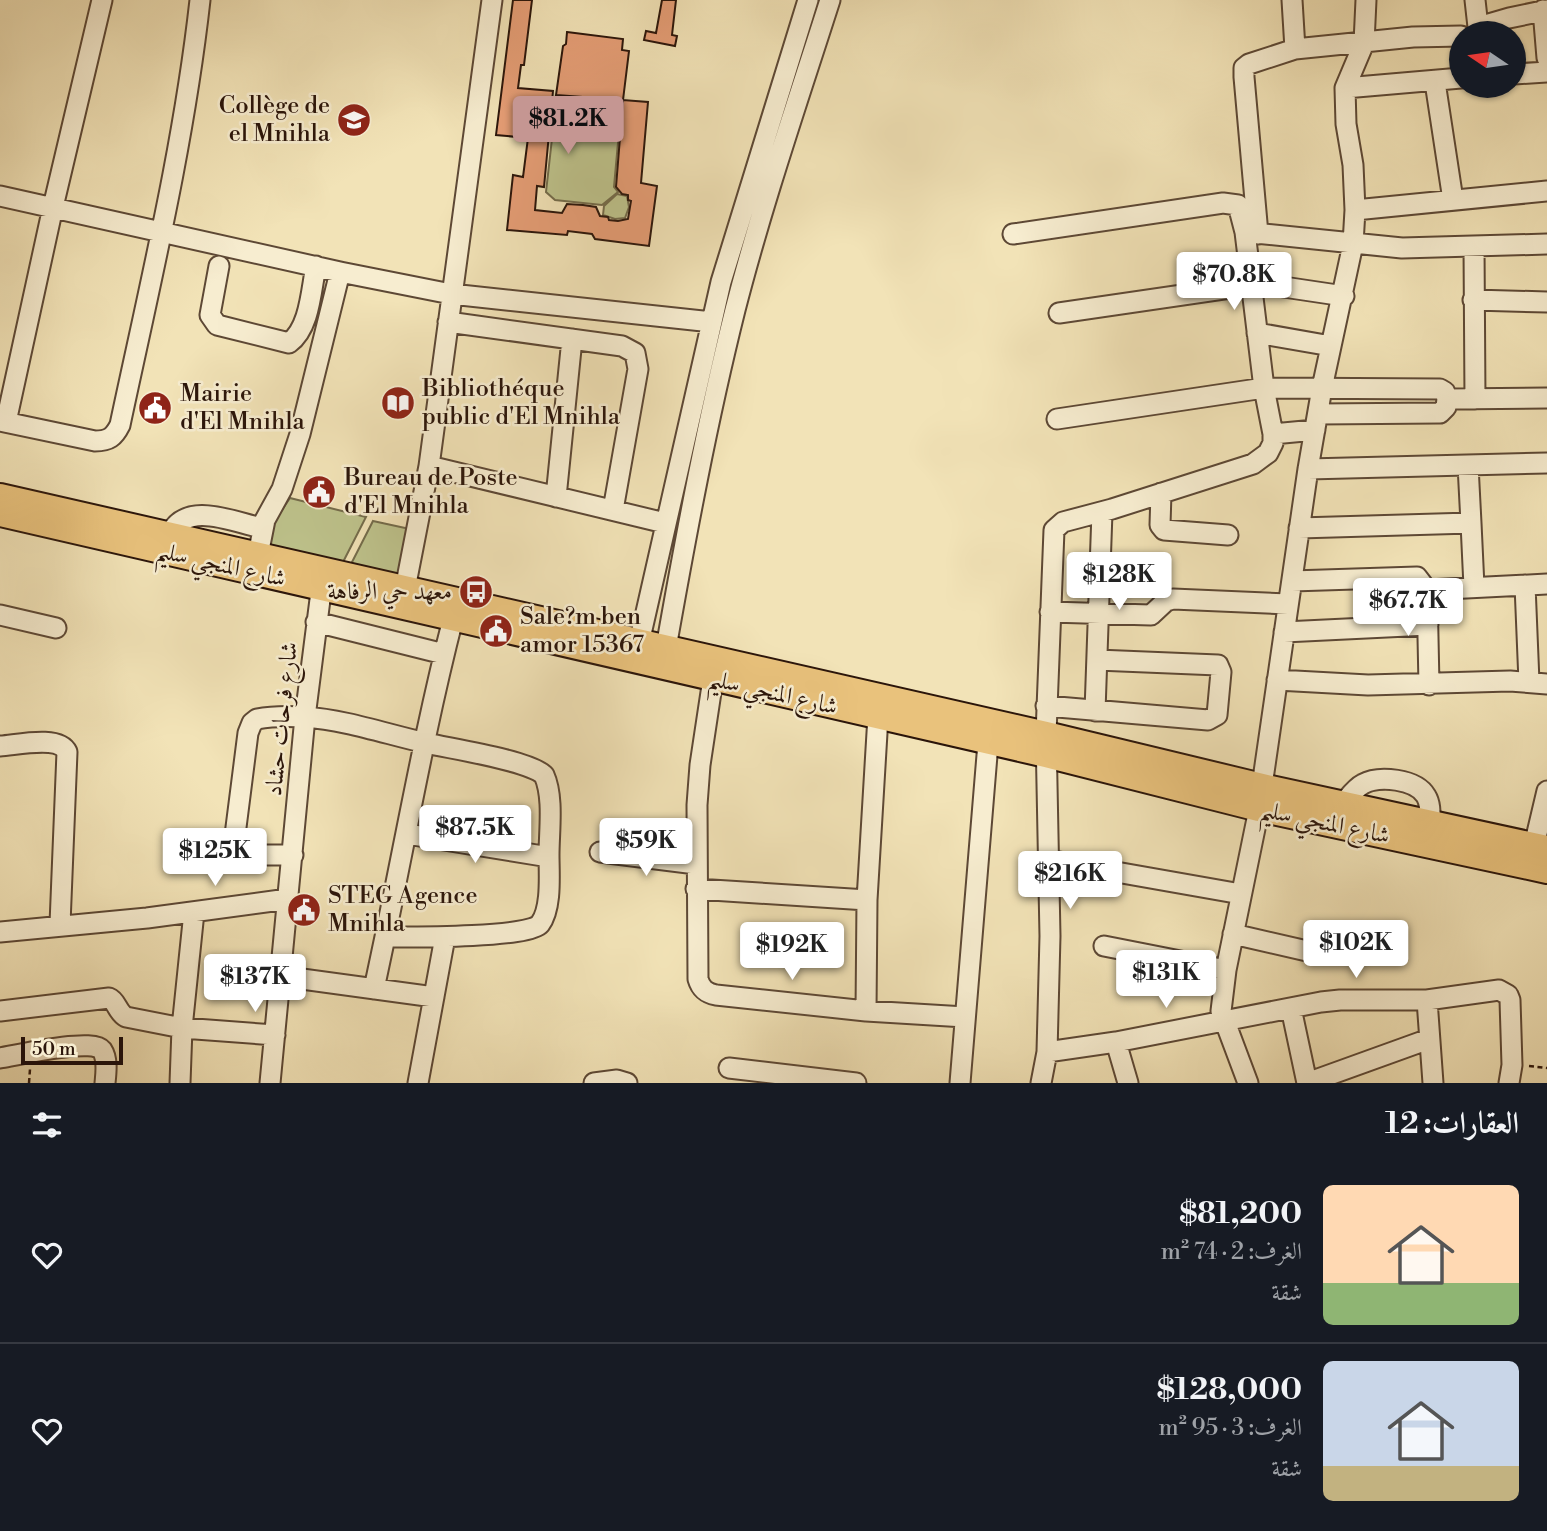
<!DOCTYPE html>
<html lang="ar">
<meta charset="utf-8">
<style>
body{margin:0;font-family:"Libre Bodoni",Amiri,serif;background:#242831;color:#f1f3f6;direction:rtl;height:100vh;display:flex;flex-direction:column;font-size:26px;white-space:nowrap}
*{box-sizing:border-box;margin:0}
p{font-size:23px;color:#9ea1a6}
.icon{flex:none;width:38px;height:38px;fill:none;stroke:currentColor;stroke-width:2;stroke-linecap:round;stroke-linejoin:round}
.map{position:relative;height:1083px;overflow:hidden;direction:ltr}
.details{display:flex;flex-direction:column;background:#171b24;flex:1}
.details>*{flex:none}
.needle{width:46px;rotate:283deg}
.controls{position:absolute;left:1449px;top:21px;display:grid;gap:14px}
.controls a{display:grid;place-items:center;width:77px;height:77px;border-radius:50%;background:#171b24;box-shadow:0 2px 5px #0004;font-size:35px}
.scale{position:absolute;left:21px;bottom:18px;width:102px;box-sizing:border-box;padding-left:7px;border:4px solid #2b150a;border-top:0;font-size:19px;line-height:24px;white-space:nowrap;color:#2b150a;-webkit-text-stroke:5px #f7edd0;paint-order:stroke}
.price{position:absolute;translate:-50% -60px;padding:0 16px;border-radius:7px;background:#fff;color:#222;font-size:23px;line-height:46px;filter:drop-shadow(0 2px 4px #0008)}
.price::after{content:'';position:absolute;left:50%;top:42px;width:21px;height:16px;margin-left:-10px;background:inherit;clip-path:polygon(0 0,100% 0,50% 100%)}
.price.on{background:#c59692;color:#111}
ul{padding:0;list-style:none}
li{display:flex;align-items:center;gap:21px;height:175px;padding:0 28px}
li+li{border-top:2px solid #363941}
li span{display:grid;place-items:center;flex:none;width:196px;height:140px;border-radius:10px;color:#555}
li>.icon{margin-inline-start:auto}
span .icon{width:84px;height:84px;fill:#fffc;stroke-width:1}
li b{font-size:30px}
h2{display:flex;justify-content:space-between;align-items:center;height:84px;padding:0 28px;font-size:30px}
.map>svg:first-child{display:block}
</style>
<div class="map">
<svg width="1547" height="1083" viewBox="0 0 1547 1083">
<rect width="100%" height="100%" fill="#f2e3b7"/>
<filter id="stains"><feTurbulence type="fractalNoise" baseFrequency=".00286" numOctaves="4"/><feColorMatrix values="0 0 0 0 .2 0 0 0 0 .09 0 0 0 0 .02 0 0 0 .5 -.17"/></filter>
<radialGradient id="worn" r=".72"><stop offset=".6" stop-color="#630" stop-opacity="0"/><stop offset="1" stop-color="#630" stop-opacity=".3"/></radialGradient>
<!-- green -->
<path fill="#bec38c" stroke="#746c4b" stroke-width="2" d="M556 103 621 109 614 187 618 192 602 205 555 200 546 192Z
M617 194 627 196 629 207 625 218 615 219 603 215 604 206Z
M290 498 366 517 341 566 252 547 273 523Z
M373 521 419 531 408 577 349 568Z"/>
<!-- building -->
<path fill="#e59d75" stroke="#2b150a" stroke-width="2" d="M513 0H532L524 65H521L518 88 553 91 544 187 537 186 535 210 562 213 567 204 583 205 596 207 600 216 608 217 609 220 618 221 628 219 631 201 628 200V195L622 194 616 187 623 100 648 102 641 183 657 186 649 246 595 239 592 234 568 231 567 235 507 230 513 175 523 177 528 138 496 135Z
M662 0H676L672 35 677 36 675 46 644 40 646 31 656 33Z
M567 32 623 39 622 50 629 51 623 100 556 95 563 46 566 44Z"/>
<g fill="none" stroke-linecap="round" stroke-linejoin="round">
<!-- minor casing -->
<g stroke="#5d4835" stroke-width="23">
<path id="minor" d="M1292 0 1295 49
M1475 0 1478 27 1509 18 1547 10
M1543 10 1547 58
M1514 74 1547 72
M1435 82 1453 200
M1345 88 1461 78
M0 196 340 272 451 294 712 322
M1355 210 1547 191
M1245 232 1402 248 1547 244
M1013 234 1223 203 1238 205 1245 232 1264 388 1273 434V443L1268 453 1253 464 1112 509 1063 522 1054 530 1046 734 1050 936 1047 1052 1041 1083
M1258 234 1244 77V68L1249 64 1295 49 1413 37 1461 36
M1474 246 1475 399
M219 266 210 315 217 325 289 343C310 328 311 290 316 266
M1473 300 1547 302
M1059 313 1251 285 1277 286 1344 296
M448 322 622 346 635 353 638 369 613 510
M1257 333 1331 346
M1318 414 1440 413 1446 407 1447 399
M1057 419 1264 388 1440 389 1445 392 1447 399 1547 398
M0 421 95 441C109 441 114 437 120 425 150 284 184 144 200 0
M6 422 53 207 102 0
M1273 434 1315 430
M1468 465 1471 523
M429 466 665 523
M1308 469 1547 463
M1161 493 1160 525 1164 530 1228 535
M556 497 572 339
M1299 528 1471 523 1474 587
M170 534C187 500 233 522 262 528
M258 555 265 520 282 489 300 434 340 272
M1292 581 1417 577 1427 590 1429 685
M1525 585 1529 682
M405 589 429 466 492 0
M1427 590 1547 584
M1050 612 1151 615 1166 601 1173 599 1288 604
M0 615 56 628
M316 622 444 654
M1284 632 1428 625
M639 643 721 282 808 0
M666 648C686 535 707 422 735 310 762 205 797 103 830 0
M713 679 700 765 697 805 698 979C701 989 706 993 716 995L866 1011 965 1017
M1277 680 1368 685 1510 681 1547 684
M1046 706 1208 720 1217 715 1221 672 1218 665 1097 660
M1095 711 1102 512
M0 746C17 745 59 735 67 752L60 924
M1262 786 1308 469 1322 388 1353 244 1355 210 1353 165 1346 124 1345 88 1364 43 1366 0
M1343 804C1349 797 1355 788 1363 784 1379 775 1416 779 1426 796 1431 804 1430 815 1430 824
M407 834 549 857
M1534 846 1547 791
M600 852 696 864
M293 855H243L236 851 234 843 248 733 252 723 257 719C272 716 290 716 305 717 346 720 386 734 426 743 452 749 527 760 544 775 554 797 549 831 549 855 549 874 552 908 540 924 528 938 409 937 385 937 407 831 426 724 453 619
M1048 860 1241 894
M696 889 867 900
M0 932 147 918 288 899
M1233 934 1320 954
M1104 946 1226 970
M280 976 434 997
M374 989 385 937
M1427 1000 1433 1083
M1291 1008 1307 1083
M0 1011 109 998C117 1001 117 1012 126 1017L182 1028 275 1035
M866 1011 867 900 878 716
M1116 1042 1128 1083
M1047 1052 1116 1042 1321 1002 1340 1000H1427L1499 990 1508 995 1510 1000 1512 1065 1509 1083
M0 1058C17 1055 93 1038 102 1050 108 1059 106 1073 105 1083
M729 1068 856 1083
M180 1083 182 1028 194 912
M270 1083 305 717 323 576
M418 1083 445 937
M594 1083 617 1080 627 1083
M960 1083 988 743
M1248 1083 1221 1011 1226 970 1259 809
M1307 1083 1429 1039"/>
</g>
<!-- major casing -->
<g stroke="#2b150a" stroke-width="28">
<path id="major" d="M0 496 1046 734 1262 786 1547 848
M0 514 1046 755 1259 809 1547 871"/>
</g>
<!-- path -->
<path stroke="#2b150a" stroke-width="2.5" stroke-dasharray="5 3.5" stroke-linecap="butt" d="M1529 1066 1547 1068
M29 1083 30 1069"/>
<!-- minor -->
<use href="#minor" stroke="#f7edd0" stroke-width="19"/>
<!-- major -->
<use href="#major" stroke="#e9c27c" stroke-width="24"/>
</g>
<!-- icons -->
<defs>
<g id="school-disc" transform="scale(1.75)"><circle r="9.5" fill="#8f2418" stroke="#f7edd0"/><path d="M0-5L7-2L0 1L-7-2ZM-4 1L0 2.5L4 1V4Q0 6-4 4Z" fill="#fff"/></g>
<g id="library-disc" transform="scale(1.75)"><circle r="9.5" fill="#8f2418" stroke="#f7edd0"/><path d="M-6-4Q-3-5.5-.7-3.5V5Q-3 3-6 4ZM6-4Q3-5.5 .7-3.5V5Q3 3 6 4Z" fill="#fff"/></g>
<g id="civic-disc" transform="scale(1.75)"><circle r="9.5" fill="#8f2418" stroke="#f7edd0"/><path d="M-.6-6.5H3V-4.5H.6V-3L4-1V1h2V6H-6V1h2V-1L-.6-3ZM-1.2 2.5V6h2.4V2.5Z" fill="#fff"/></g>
<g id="bus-disc" transform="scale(1.75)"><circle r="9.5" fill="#8f2418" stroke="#f7edd0"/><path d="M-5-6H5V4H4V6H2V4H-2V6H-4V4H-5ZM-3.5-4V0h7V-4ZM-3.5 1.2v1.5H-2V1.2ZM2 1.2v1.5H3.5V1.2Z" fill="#fff"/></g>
</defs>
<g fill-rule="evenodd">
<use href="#school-disc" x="354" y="120"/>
<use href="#library-disc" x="398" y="403"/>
<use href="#civic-disc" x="155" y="408"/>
<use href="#civic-disc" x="319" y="492"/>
<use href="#bus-disc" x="476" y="592"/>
<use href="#civic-disc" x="496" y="631"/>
<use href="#civic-disc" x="304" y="910"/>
</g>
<g text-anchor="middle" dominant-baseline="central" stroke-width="5" stroke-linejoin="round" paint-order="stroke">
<!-- poi labels -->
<g font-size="24" fill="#2b150a" stroke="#f7edd0" text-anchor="start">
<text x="330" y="106" text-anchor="end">Collège de<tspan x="330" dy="28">el Mnihla</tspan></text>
<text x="422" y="389">Bibliothéque<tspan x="422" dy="28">public d'El Mnihla</tspan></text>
<text x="180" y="394">Mairie<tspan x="180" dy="28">d'El Mnihla</tspan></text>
<text x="344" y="478">Bureau de Poste<tspan x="344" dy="28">d'El Mnihla</tspan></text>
<text x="452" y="592" text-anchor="end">معهد حي الرفاهة</text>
<text x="520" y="617">Sale?m ben<tspan x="520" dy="28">amor 15367</tspan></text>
<text x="328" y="896">STEG Agence<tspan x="328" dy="28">Mnihla</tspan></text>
</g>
<!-- street labels -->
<g font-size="24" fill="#2b150a" stroke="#f7edd0">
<text transform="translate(221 565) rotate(13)">شارع المنجي سليم</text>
<text transform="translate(773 693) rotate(13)">شارع المنجي سليم</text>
<text transform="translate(282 719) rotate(-84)">شارع فرحات حشاد</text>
<text transform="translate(1325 823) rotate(12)">شارع المنجي سليم</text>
</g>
</g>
<rect width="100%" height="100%" filter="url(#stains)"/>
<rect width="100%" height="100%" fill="url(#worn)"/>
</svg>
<div class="controls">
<a><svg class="needle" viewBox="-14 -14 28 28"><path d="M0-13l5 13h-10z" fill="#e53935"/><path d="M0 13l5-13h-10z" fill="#9ea1a6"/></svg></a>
</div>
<div class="scale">50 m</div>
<b class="price on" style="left:568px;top:156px">$81.2K</b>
<b class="price" style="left:1234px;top:312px">$70.8K</b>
<b class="price" style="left:1119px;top:612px">$128K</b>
<b class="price" style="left:1408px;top:638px">$67.7K</b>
<b class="price" style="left:475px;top:865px">$87.5K</b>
<b class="price" style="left:646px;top:878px">$59K</b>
<b class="price" style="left:215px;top:888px">$125K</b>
<b class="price" style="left:1070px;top:911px">$216K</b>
<b class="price" style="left:1356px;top:980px">$102K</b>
<b class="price" style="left:792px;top:982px">$192K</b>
<b class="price" style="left:1166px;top:1010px">$131K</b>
<b class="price" style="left:255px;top:1014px">$137K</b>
</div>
<section class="details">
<h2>العقارات: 12<svg class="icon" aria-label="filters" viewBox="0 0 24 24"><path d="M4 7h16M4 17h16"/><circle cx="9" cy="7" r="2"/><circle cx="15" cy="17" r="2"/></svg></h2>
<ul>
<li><span style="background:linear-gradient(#ffd9b3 70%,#8fb573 0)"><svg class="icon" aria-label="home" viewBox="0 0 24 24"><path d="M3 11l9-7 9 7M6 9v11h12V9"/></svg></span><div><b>$81,200</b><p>الغرف: 2 · 74 m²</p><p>شقة</p></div><svg class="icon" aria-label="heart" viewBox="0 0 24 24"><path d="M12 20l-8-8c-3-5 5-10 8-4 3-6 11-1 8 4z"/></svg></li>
<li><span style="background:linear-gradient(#c9d6e8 75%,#c2b280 0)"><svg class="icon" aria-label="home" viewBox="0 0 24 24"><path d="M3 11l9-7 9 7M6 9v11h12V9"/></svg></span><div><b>$128,000</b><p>الغرف: 3 · 95 m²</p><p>شقة</p></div><svg class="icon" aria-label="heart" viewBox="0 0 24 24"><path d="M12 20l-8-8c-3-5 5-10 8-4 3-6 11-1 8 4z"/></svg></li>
</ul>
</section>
